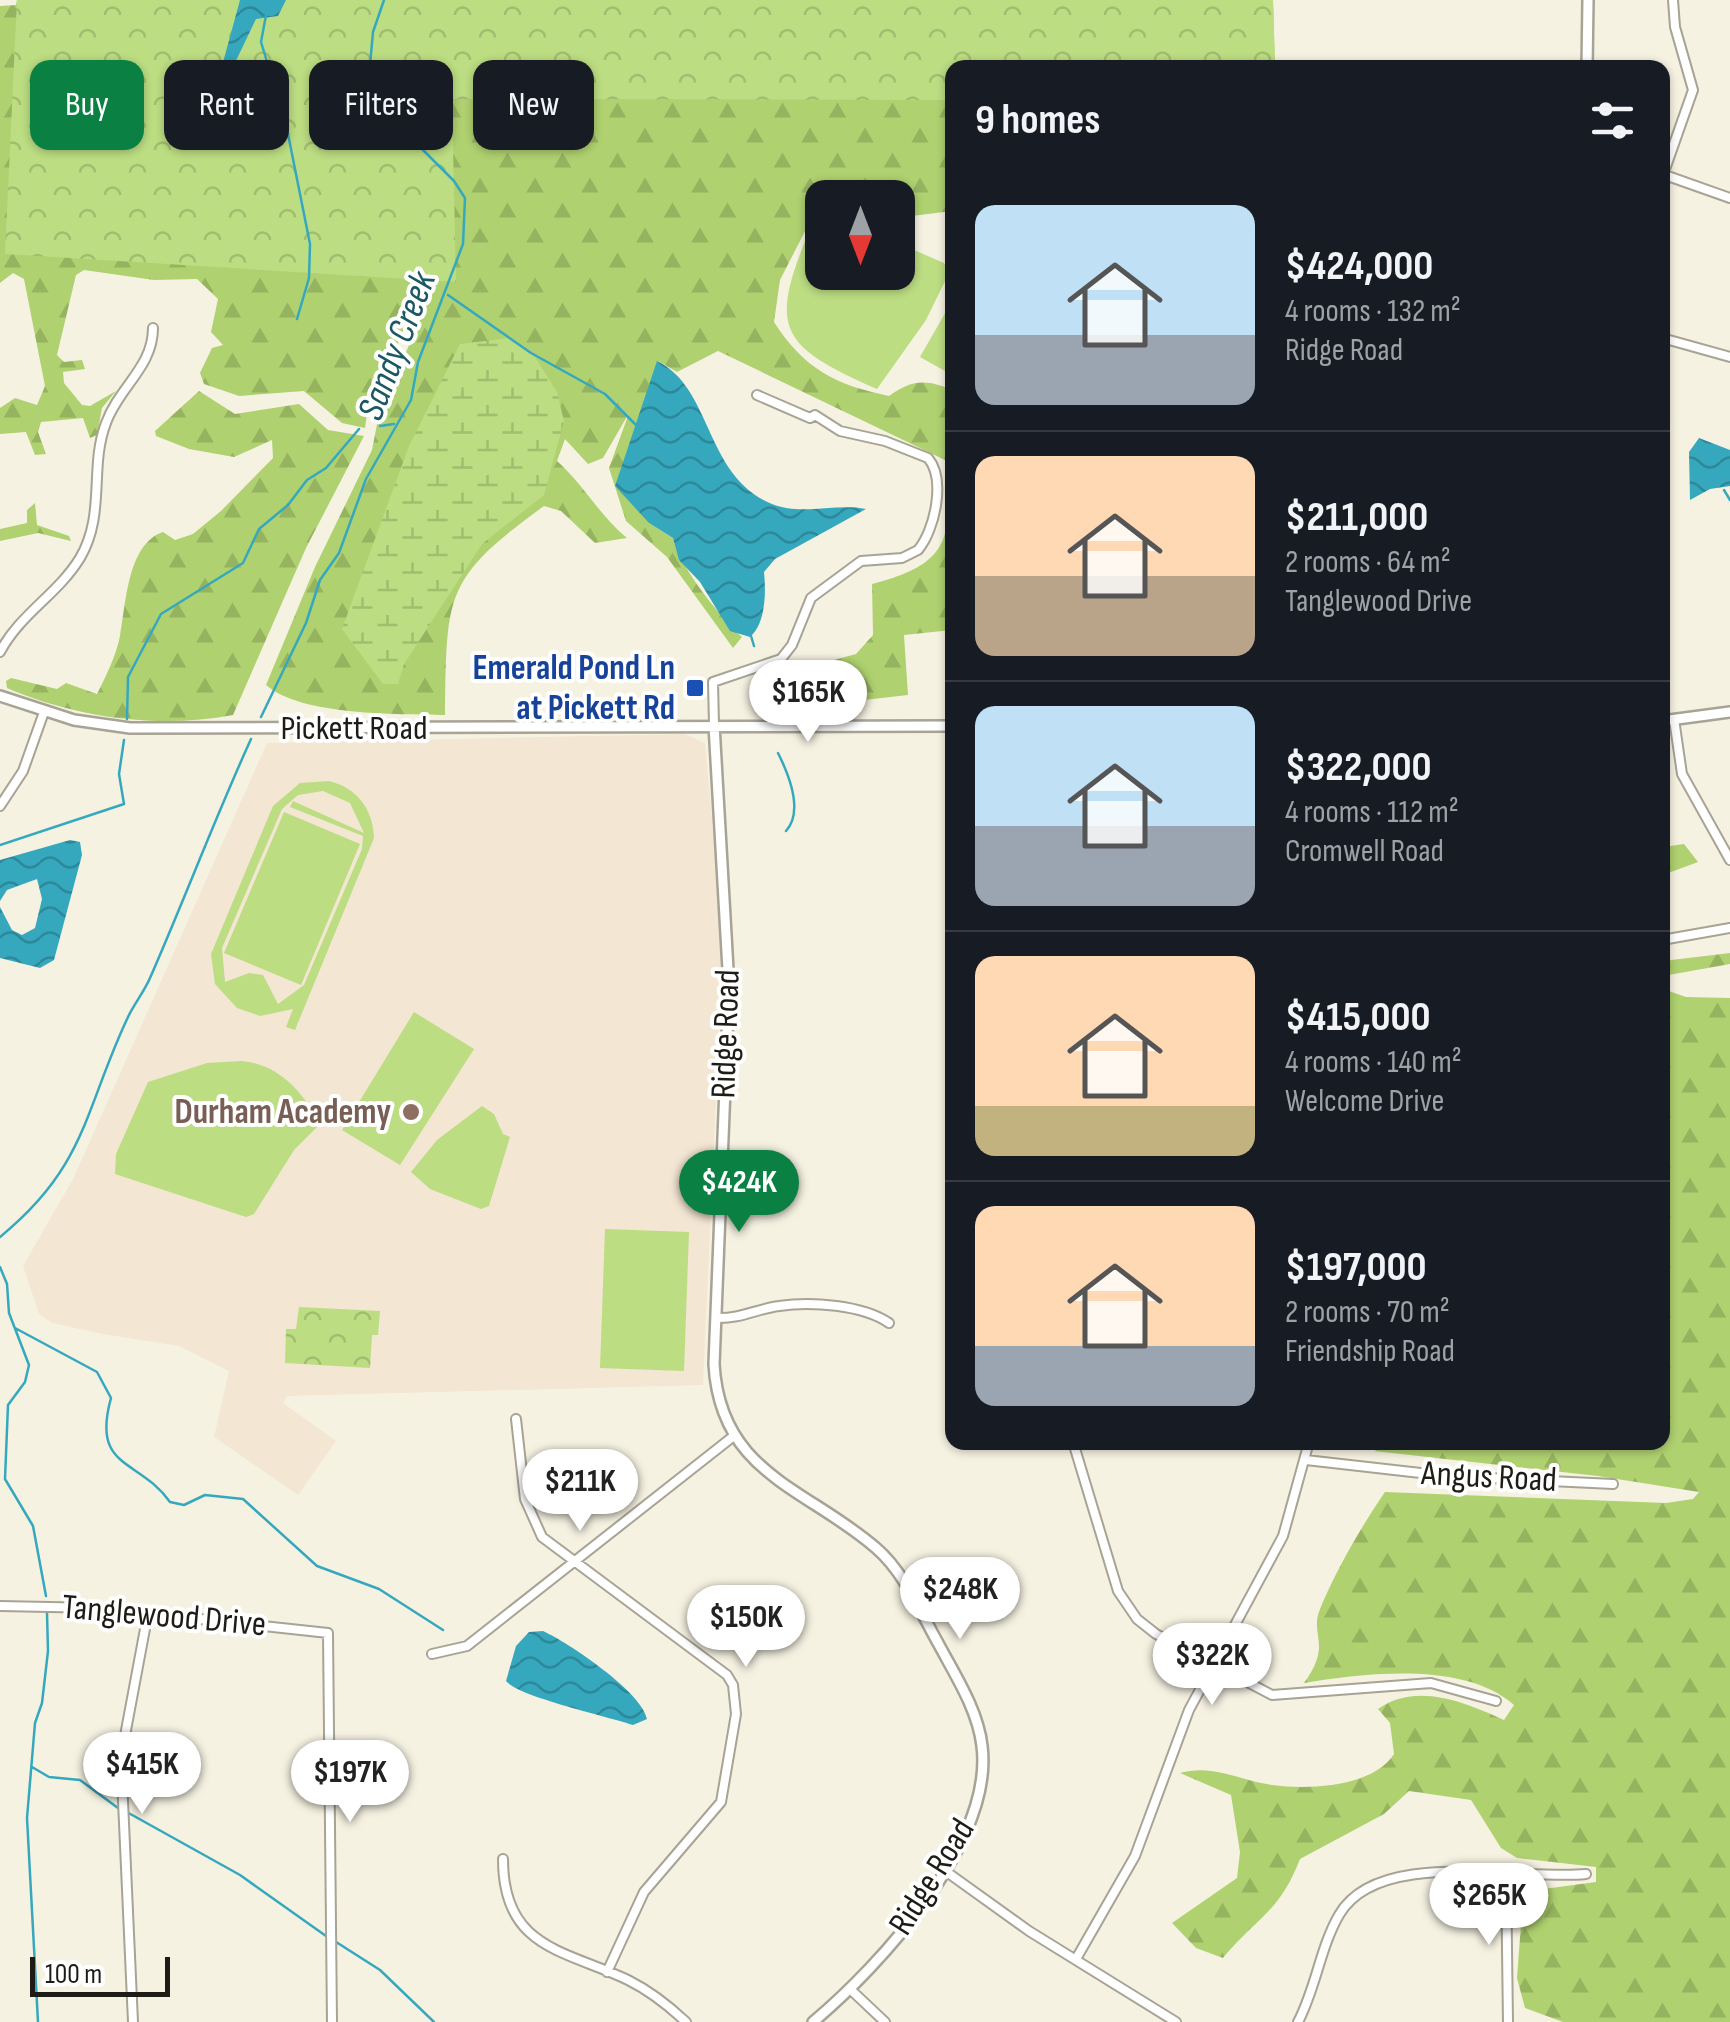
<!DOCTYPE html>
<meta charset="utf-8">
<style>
body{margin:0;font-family:"Sofia Sans Condensed",sans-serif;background:#20242c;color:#f1f3f6;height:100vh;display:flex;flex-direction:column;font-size:38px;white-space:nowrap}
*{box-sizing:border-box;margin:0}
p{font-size:32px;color:#9ea1a6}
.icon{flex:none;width:55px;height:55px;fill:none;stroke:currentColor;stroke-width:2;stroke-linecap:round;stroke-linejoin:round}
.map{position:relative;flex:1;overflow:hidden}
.panel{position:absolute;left:945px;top:60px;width:725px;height:1390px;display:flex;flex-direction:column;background:#171b24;border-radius:20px;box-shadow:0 2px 8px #0004}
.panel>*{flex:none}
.guide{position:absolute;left:30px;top:60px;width:765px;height:90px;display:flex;gap:20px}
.needle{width:65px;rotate:180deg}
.controls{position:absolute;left:805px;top:180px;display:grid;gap:20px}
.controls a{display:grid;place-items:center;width:110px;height:110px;border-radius:20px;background:#171b24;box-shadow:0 2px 8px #0004;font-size:50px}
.scale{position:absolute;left:30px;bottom:25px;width:140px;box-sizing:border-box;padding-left:10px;border:5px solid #1d1c16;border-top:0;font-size:28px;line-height:35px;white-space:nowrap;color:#1d1c16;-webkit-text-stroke:8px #fff;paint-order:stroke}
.price{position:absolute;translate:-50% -85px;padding:0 22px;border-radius:35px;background:#fff;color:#222;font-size:32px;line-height:65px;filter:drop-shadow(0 2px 5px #0008)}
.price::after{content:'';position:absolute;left:50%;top:60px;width:30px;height:22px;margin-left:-15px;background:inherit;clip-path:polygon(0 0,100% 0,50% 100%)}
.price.selected{background:#0b8043;color:#fff}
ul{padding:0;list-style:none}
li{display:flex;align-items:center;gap:30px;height:250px;padding:0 30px}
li+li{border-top:2px solid #363941}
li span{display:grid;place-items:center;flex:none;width:280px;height:200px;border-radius:20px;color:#555}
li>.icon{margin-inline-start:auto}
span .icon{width:120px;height:120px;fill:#fffc;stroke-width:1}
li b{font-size:42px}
h2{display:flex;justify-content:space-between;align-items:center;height:120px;padding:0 30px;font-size:42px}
.tag{padding:0 35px;border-radius:20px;background:#171b24;box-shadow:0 2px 8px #0004;font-size:35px;line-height:90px}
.tag.selected{background:#0b8043;color:#fff}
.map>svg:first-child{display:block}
</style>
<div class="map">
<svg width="1730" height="2022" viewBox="0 0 1730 2022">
<defs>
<pattern id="forest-firs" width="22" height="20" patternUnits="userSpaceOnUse" patternTransform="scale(2.5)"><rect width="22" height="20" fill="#afd170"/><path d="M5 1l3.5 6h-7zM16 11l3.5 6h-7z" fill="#96b360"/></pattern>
<pattern id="wetland-marsh" width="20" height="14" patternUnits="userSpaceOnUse" patternTransform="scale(2.5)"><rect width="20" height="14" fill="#bcdd82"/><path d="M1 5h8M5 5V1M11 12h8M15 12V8" fill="none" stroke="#a1bd70"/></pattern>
<pattern id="park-crowns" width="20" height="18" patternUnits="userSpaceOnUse" patternTransform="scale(2.5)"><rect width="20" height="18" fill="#bcdd82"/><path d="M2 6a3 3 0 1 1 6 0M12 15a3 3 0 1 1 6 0" fill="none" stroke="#a1bd70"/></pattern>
<pattern id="water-waves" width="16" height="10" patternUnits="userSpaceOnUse" patternTransform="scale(2.5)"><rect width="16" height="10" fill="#36a8be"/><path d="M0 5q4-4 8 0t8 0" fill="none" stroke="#2d8899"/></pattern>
</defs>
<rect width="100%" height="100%" fill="#f6f2e2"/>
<!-- education -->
<path fill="#f3e6d2" d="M685 734 705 743 723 943 703 1385 287 1396 283 1403 336 1441 298 1495 214 1437 229 1371 179 1346 103 1334 52 1323 39 1314 23 1266 74 1177 267 743Z"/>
<!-- forest -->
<path fill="url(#forest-firs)" d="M17 0H1273L1275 67 952 68V211L904 217 898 215V198H822L780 280 774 322C804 369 836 385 889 396 912 379 927 379 952 390V630L904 635 908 695 829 704 823 663 856 654 873 635 872 584C953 563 952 537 945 460L718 351 677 372 658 361 649 523 673 538C679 566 720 617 742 637L733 648 667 557 626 521 609 468 629 413 603 458 588 464 565 439 557 461C584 485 599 515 627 538L595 543 561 511 544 506C443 579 447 595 445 715 398 714 302 716 266 685L315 567 372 450 379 414 437 281 424 280 385 375 370 393 365 428 342 423 304 391 239 396 204 384 200 373 212 348 223 345 211 332 218 299 197 279 154 280 84 270 76 275 57 355 64 362 82 360 85 369 63 372 64 383 82 405 90 406 116 391 102 408 97 435 90 438 83 418 41 422 38 432 46 454 35 455 26 432 0 434V408L15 398 37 405 45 386 24 279 13 273 0 283V6L16 5Z
M199 391 235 414 299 404 328 430 364 436 306 548 233 715C158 729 77 718 7 688L6 681 11 678 57 689 66 683 97 694C106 676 116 656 120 636 126 605 127 544 163 532L175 540 193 534 221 511 273 458 272 440 234 457 189 449 156 436 155 431Z
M35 503 37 525 69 536 71 541 38 533 0 541V529L27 523V510Z
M1684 844 1698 862 1663 875V847Z
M1730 953V964L1663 976V961Z
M1663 989 1686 997 1730 998V2022H1563L1525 2008 1517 1978 1523 1897 1536 1890 1596 1882V1867L1517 1858 1501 1848 1471 1800 1409 1791 1384 1814 1300 1859C1279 1913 1258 1916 1223 1958L1196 1948 1172 1923 1237 1878 1240 1852 1231 1795 1180 1773C1214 1764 1238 1780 1272 1785 1309 1790 1373 1787 1394 1754L1390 1723 1378 1709C1417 1682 1464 1702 1504 1720L1514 1705C1464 1661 1366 1673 1304 1683 1333 1643 1309 1636 1320 1609 1336 1570 1361 1527 1385 1492L1666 1503 1693 1499 1699 1492 1598 1476 1374 1451 1396 1442 1532 1449 1544 1443 1662 1442Z"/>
<!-- wetland -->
<path fill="url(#wetland-marsh)" d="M511 338 533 354 557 392 564 421 544 495 482 544 404 664 398 684H383L342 629 409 446 460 344Z"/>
<!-- park -->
<path fill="url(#park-crowns)" d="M17 0H1273L1275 67 952 68V100L452 99 456 282 5 254Z
M299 1307 380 1311 378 1335H372L370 1368 285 1363 286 1329H296Z"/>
<!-- garden -->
<path fill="#bcdd82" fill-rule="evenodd" d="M812 224 822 227V272H898V243L944 263 949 273 926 320 877 389C775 344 769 327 812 224Z
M952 301V375L920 357Z
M329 781C357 788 373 809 374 838L295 1030 286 1027 293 1009 260 1016 237 1008 215 984 211 954 273 806 300 783ZM323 791 350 803 364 833 293 801 290 807 363 836 362 849 304 985 278 1004 263 975 249 973 225 982 222 948 282 809 298 795Z
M284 812 360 844 301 985 224 953Z
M414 1012 474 1049 400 1165 342 1130Z
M242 1061C279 1064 304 1093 320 1124L294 1150 254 1214 246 1217 115 1174 116 1154 148 1082 207 1063Z
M482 1106 494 1114 503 1134 510 1137 489 1206 481 1209 430 1189 411 1172 437 1140Z
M605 1229 689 1232 684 1371 600 1368Z"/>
<!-- water -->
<path fill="url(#water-waves)" d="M240 0H286L278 16 256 19 207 121Z
M657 361C713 388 704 476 772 504 802 516 835 503 866 509L775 559 764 572C766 592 766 623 750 637L730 631 700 582 679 560 673 538 649 523 615 486Z
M1699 438 1730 450V486L1710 489 1690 500 1689 452Z
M70 840 80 842 82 855 54 960 40 968 0 958V907L12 930 22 935 35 928 42 899 37 879 7 890 0 901V860Z
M543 1631C569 1643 642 1692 647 1719L633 1725C606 1716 519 1697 506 1681L516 1646 529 1632Z"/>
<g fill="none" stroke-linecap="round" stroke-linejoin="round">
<!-- stream -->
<path stroke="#36a8be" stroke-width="2.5" d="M266 15 261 42 286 124 310 244 309 278 297 319
M448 295 531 353 605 394 637 426
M380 426 394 424
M1724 490 1730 500
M751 636 754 646
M261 717 306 623 320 580 339 553 366 479 411 400 418 362 463 244 465 198 454 181 396 123 375 87 370 65 373 32 384 0
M127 719 128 677 161 614 243 563 259 529 288 505 307 480 326 468 359 429
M778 753C789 775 804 811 786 831
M0 845 124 804 119 774 124 740
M0 1237C87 1166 84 1110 128 1017 134 1004 144 992 150 978 185 898 215 818 251 739
M0 1267 7 1284 9 1313 29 1365 25 1382 8 1405 5 1479 33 1526 46 1596
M15 1328 97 1372 111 1398C91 1470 139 1458 170 1502L184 1505 205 1495 243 1499 317 1566 379 1589 443 1630
M32 1767 49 1777 80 1780 118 1808
M125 1811 240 1875 326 1936
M333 1940 380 1970 434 2022
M38 2022 27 1818 35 1723 42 1703 48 1651 47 1613"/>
<!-- minor casing -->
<g stroke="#a7a395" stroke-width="12">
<path id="minor" d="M1662 174 1730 198
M1662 178 1693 90 1675 27 1673 0
M1662 338 1730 357
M0 652C20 614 58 594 80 558 106 514 89 467 106 423 119 387 153 367 153 328
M1674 719 1682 774 1730 860
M714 725 713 682 781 659 792 645 811 598 861 561 902 558 918 550C935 530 946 479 928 458L885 441 840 431 815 415 810 418 757 395
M0 806 23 771 44 712
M1662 940 1730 928
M716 1318C741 1319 756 1309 779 1306 811 1301 863 1305 889 1323
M516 1419 525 1499 542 1537 727 1675 733 1685 736 1714 721 1802 644 1892 607 1972
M1073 1442 1118 1591 1137 1619 1156 1634 1272 1695 1431 1683 1496 1701
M1306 1460 1447 1476 1613 1484
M0 1606 99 1608 328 1633 332 2022
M432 1654 467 1646 735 1435
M503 1859C503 1949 565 1950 628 1980 650 1991 669 2006 686 2022
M944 1870 1029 1931 1176 2022
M1506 1874 1508 2022
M1076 1959 1135 1856 1189 1710 1283 1536 1309 1442
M850 1989 885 2022
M133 2022 121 1757 148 1613
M1298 2022C1316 1988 1320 1948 1339 1915 1378 1847 1519 1881 1586 1874"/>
</g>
<!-- tertiary casing -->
<g stroke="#a7a395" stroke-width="14">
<path id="tertiary" d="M1587 68 1588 0
M0 696 74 720 130 728 952 726
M1662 721 1730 712
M714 725 729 987 714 1364C720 1474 807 1488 876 1548 904 1572 920 1611 938 1643 955 1675 978 1710 982 1746 994 1841 881 1965 813 2022"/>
</g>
<!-- minor -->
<use href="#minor" stroke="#fff" stroke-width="8"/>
<!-- tertiary -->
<use href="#tertiary" stroke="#fff" stroke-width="9"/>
</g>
<!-- markers -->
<rect fill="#1a4fb4" stroke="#fff" stroke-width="4" x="685" y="678" width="20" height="20" rx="5"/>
<circle fill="#8d6e63" stroke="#fff" stroke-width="4" cx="411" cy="1112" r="10"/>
<g text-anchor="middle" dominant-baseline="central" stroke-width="8" stroke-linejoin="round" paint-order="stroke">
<!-- transit labels -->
<g font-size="35" font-weight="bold" fill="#164399" stroke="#fff" text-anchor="end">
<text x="675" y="668">Emerald Pond Ln<tspan x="675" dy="40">at Pickett Rd</tspan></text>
</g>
<!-- street labels -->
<g font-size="35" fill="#1d1c16" stroke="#fff">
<text x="354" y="728">Pickett Road</text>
<text transform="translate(726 1034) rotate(-88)">Ridge Road</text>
<text transform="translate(1489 1477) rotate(3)">Angus Road</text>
<text transform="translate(164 1616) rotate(5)">Tanglewood Drive</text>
<text transform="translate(932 1877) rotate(-58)">Ridge Road</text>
</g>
<!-- education labels -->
<g font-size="35" font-weight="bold" fill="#785e54" stroke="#fff" text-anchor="end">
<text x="391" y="1112">Durham Academy</text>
</g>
<!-- water labels -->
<g font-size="38" font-style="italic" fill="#1b5864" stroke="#fff">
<text transform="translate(397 346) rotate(-69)">Sandy Creek</text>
</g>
</g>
</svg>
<div class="controls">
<a><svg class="needle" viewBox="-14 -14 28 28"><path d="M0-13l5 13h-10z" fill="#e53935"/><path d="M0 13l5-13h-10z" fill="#9ea1a6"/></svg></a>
</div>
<div class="scale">100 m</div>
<b class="price" style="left:808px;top:745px">$165K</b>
<b class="price selected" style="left:739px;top:1235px">$424K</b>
<b class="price" style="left:580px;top:1534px">$211K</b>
<b class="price" style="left:960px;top:1642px">$248K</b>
<b class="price" style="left:746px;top:1670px">$150K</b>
<b class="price" style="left:1212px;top:1708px">$322K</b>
<b class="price" style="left:142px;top:1817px">$415K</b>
<b class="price" style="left:350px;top:1825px">$197K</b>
<b class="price" style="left:1489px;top:1948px">$265K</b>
<div class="guide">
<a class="tag selected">Buy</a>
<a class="tag">Rent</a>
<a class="tag">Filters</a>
<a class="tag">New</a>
</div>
<section class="panel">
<h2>9 homes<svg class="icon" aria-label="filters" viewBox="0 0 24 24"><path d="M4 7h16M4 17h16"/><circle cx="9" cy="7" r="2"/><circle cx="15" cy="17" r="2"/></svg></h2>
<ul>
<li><span style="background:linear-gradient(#bfe0f5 65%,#9aa5b1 0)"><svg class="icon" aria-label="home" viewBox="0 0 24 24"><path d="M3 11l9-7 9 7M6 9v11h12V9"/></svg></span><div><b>$424,000</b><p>4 rooms · 132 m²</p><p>Ridge Road</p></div></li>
<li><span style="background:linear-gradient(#ffd9b3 60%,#b9a48a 0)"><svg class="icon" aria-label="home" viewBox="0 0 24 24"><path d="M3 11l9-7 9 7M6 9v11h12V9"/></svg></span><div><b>$211,000</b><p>2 rooms · 64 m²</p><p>Tanglewood Drive</p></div></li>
<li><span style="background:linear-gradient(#bfe0f5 60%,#9aa5b1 0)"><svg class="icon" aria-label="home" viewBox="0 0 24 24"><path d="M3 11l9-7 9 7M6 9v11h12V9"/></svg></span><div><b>$322,000</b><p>4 rooms · 112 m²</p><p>Cromwell Road</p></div></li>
<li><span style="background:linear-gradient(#ffd9b3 75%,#c2b280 0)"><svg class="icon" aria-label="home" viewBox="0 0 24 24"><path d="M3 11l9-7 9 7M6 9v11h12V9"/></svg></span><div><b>$415,000</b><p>4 rooms · 140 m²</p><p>Welcome Drive</p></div></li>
<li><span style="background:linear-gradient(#ffd9b3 70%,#9aa5b1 0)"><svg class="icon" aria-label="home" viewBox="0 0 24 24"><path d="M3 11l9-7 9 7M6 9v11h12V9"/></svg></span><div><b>$197,000</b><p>2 rooms · 70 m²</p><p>Friendship Road</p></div></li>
</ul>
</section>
</div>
